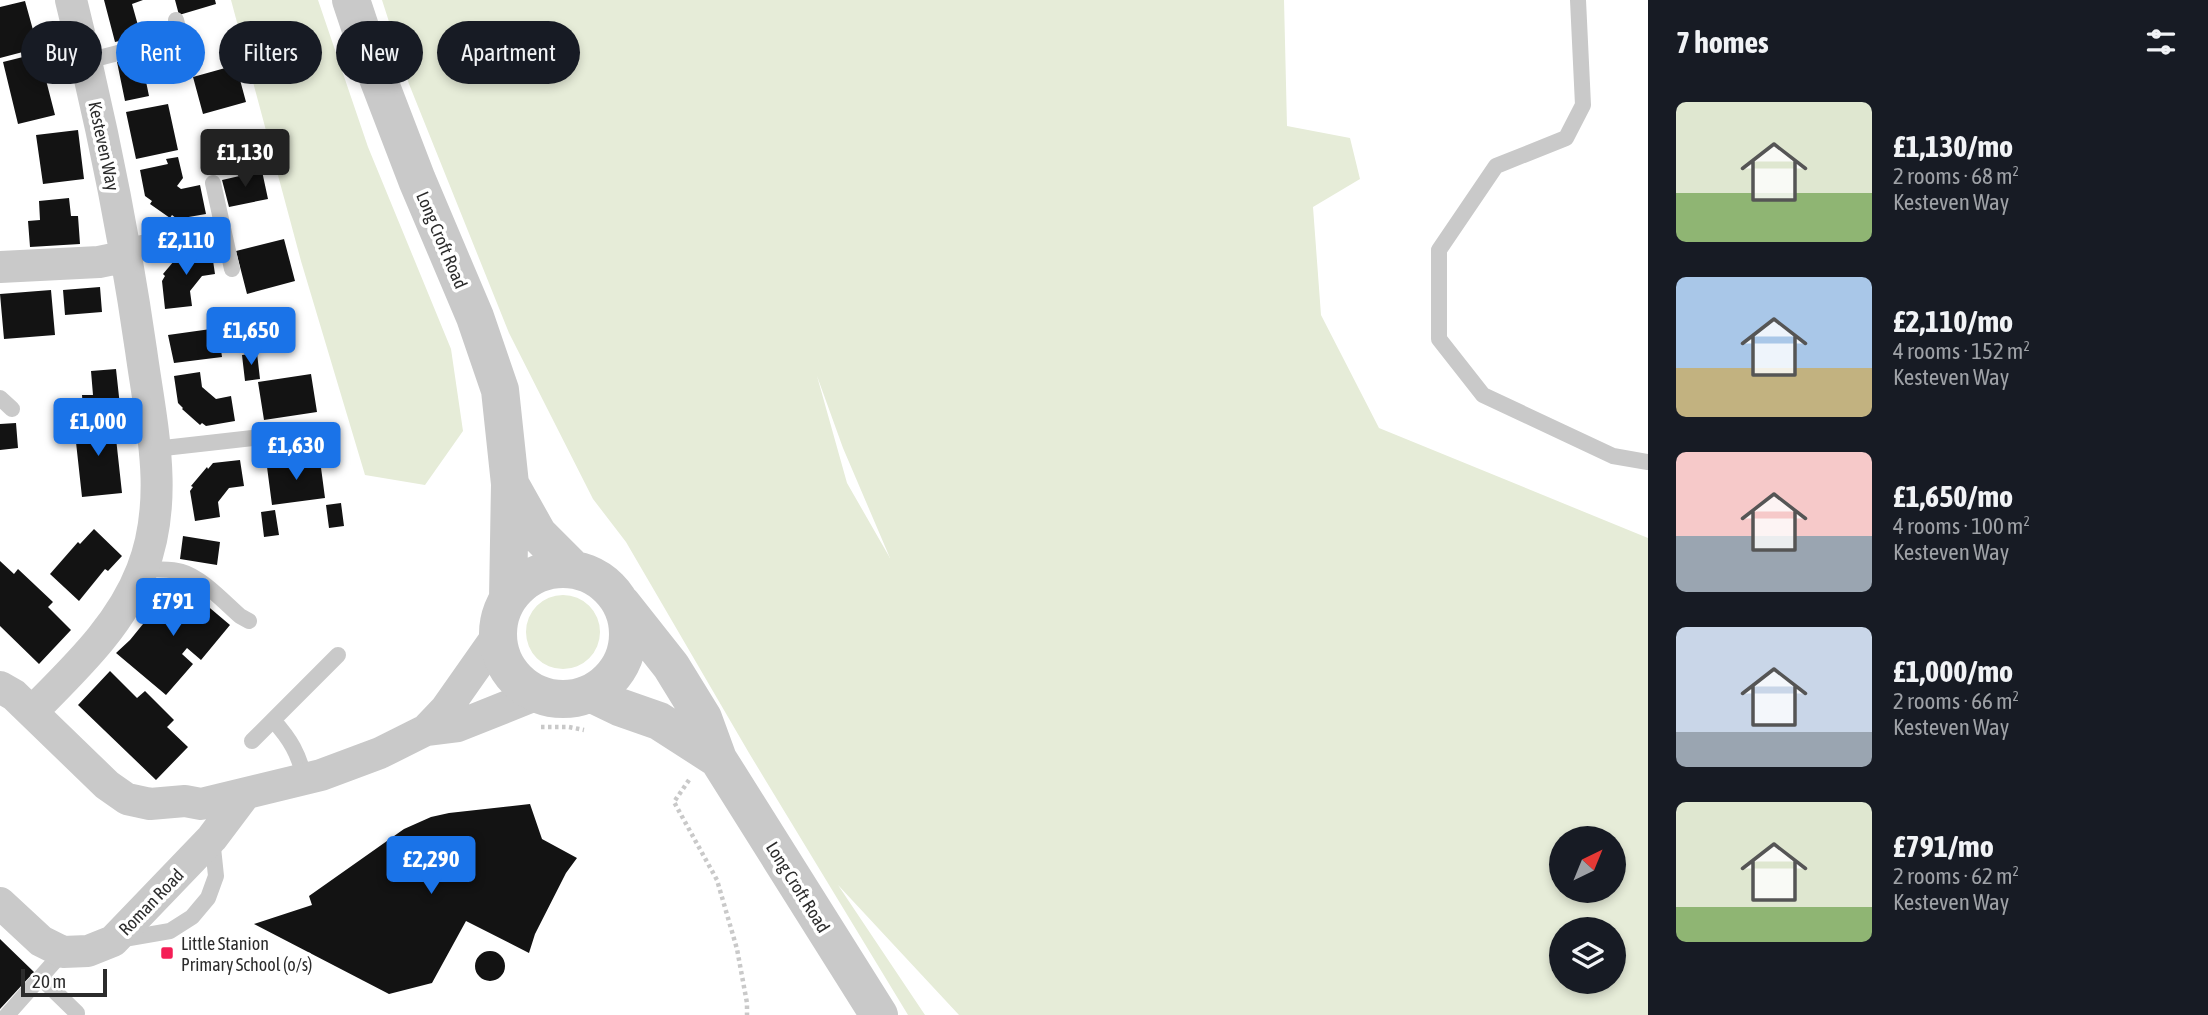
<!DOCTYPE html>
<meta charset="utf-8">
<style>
body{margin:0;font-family:"Asap Condensed",sans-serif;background:#242831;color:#f1f3f6;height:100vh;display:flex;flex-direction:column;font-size:26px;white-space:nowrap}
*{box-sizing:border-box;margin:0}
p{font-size:23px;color:#9ea1a6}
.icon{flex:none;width:38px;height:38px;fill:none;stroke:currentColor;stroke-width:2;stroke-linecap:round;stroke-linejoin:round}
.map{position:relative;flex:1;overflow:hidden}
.details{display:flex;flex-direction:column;background:#171b24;width:560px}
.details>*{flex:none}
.top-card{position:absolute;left:21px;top:21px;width:665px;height:63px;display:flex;gap:14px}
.needle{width:46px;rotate:43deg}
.controls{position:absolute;left:1549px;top:826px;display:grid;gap:14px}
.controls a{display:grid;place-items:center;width:77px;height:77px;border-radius:50%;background:#171b24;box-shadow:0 4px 10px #0003;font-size:35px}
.scale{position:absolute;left:21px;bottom:18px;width:86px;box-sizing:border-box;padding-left:7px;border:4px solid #2c2c2c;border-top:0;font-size:19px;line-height:24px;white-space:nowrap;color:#2c2c2c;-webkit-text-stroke:5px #fff;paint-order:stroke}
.price{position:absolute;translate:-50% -60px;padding:0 16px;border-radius:7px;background:#1a73e8;color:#fff;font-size:23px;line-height:46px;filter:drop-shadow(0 2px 4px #0008)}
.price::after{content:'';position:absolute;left:50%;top:42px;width:21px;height:16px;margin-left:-10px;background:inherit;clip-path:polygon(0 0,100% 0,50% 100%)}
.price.current{background:#222;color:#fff}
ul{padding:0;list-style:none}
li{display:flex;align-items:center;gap:21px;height:175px;padding:0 28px}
li span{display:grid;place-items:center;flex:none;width:196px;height:140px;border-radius:10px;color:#555}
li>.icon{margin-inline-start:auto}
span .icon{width:84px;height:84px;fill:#fffc;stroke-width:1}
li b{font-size:30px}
h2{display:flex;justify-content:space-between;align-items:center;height:84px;padding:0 28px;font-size:30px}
.tag{padding:0 24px;border-radius:32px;background:#171b24;box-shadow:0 4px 10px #0003;font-size:24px;line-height:63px}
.tag.current{background:#1a73e8;color:#fff}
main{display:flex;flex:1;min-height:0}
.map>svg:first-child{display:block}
</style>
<main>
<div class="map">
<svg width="1648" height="1015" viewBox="0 0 1648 1015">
<rect width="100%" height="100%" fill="#fff"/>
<!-- green -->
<path fill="#e6ecd8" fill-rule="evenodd" d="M231 0H318L368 147 451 349 463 431 425 485 365 475 301 261Z
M382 0H1284L1287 126 1350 138 1360 179 1313 207 1321 315 1379 428 1648 538V1015H959L838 885 925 1015H908L749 753 626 542 593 499 509 333 409 84ZM817 376 843 448 890 558 847 483ZM1561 838H1614V891H1561ZM1561 929H1614V982H1561Z
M526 632a37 37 0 1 1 74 0a37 37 0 1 1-74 0Z"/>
<!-- building -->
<path fill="#131313" d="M104 0H143L132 4 141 36 115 42Z
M175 0H215L216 4 179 15Z
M25 1 38 48 0 58V7Z
M39 53 55 115 18 124 3 62Z
M141 57 149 96 125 101 117 62Z
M236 65 246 102 203 114 193 77Z
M168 104 178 150 136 159 126 112Z
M78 130 84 179 43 184 36 135Z
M178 157 183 178 177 186 181 189 200 185 206 214 177 219 172 215 170 218 150 204 152 201 145 196 140 170 168 164 166 159Z
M262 171 268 199 229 207 222 180Z
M69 198 71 216H78L80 244 30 247 28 221 40 220 39 201Z
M284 239 295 281 247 294 236 251Z
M211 247 215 274 202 276 190 291 192 306 165 309 162 281 165 276 163 274 179 255 181 256 186 251Z
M100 287 102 312 65 315 63 290Z
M51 290 55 335 4 339 0 294Z
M218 328 222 357 174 363 168 335Z
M257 353 260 379 245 381 242 355Z
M116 369 120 406 83 410 82 395H93L91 371Z
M200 372 202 387 216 399 231 396 235 421 206 426 202 423 200 425 182 409 183 408 178 403 174 376Z
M311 374 317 412 264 420 258 382Z
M114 420 122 493 82 497 74 424Z
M16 423 18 448 0 450V424Z
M240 460 244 486 229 488 218 502 220 517 195 521 190 491 193 487 191 486 207 467 208 469 213 463Z
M320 460 325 498 272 505 267 467Z
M341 503 344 526 329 528 326 505Z
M275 510 279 535 264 537 261 512Z
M94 529 122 556 108 571 105 569 79 601 50 574 78 542 80 544Z
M183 536 220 542 217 565 180 559Z
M0 561 14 574 18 569 53 602 48 607 71 630 39 664 0 626Z
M178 581 230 625 201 660 187 648 182 654 193 664 166 695 116 653 130 640Z
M110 671 137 698 145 691 174 720 167 727 188 747 156 780 78 705Z
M530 804 542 839 577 858 566 873 535 934 529 953 466 921 432 983 389 994 254 924 312 905 309 896 404 829 431 817 449 813Z
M0 939 34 972 0 1009Z
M475 966a15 15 0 1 1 30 0a15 15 0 1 1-30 0Z"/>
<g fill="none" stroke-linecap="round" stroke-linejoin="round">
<!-- path -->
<path stroke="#c9c9c9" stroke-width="4.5" stroke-dasharray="3.5 3.5" stroke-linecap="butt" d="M541 727H569L584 730
M689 780 674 802 717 880 737 949 747 1003V1015"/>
<!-- service -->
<path stroke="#c9c9c9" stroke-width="16" d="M1578 0 1583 105 1566 138 1496 166 1439 250V339L1483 395 1613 456 1648 462
M176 20 188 66
M87 61 180 37
M213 183 232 269
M126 246 223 227
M0 398 12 409
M155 449 323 430
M143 568C156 571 169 568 182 572 201 577 225 603 240 616L249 621
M273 720C291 740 298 753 305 779
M252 741 338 655
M118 940 170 931 192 917 208 898 216 876 212 838
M41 978 77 1013
M7 1015 63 952"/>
<!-- minor -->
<path stroke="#c9c9c9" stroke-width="32" d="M0 267 99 262 128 256
M0 687 14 695 107 785 127 799 150 804 185 801 201 804 321 775 380 753 426 730 458 726 538 694
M32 712C74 669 120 627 142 570 170 499 151 423 141 350 124 232 100 115 71 0
M426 730 446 709 498 635
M0 903 41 941 63 952 88 951 113 941 212 838 246 793"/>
<!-- tertiary -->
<path stroke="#c9c9c9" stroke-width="38" d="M351 0 371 60 417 180 475 317 500 390 510 484 508 599
M510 484 538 534 573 569
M498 634a65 65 0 1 1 130 0a65 65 0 1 1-130 0Z
M622 604 671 666 703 718 718 759 879 1015
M592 694 619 707 659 721 718 759"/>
</g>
<!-- markers -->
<rect fill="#f41e56" stroke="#fff" stroke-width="2.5" x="160" y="946" width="14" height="14" rx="3.5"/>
<g text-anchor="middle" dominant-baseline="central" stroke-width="7" stroke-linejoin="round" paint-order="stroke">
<!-- street labels -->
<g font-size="18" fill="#2c2c2c" stroke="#fff">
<text transform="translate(104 146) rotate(78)">Kesteven Way</text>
<text transform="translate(442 240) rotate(67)">Long Croft Road</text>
<text transform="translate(798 887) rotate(58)">Long Croft Road</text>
<text transform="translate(151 902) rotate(-46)">Roman Road</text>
</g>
<!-- poi labels -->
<g font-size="18" fill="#2c2c2c" stroke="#fff" text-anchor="start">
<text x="181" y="943">Little Stanion<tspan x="181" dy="21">Primary School (o/s)</tspan></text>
</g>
</g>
</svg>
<div class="controls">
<a><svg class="needle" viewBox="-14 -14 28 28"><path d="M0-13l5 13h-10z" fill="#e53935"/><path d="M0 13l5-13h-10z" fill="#9ea1a6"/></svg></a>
<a><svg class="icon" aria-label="layers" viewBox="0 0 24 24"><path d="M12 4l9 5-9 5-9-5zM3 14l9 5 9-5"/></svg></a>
</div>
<div class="scale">20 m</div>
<b class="price current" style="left:245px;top:189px">£1,130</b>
<b class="price" style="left:186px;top:277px">£2,110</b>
<b class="price" style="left:251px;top:367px">£1,650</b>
<b class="price" style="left:98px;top:458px">£1,000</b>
<b class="price" style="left:296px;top:482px">£1,630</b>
<b class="price" style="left:173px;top:638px">£791</b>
<b class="price" style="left:431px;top:896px">£2,290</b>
<div class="top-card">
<a class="tag">Buy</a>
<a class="tag current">Rent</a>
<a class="tag">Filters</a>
<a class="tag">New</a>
<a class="tag">Apartment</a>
</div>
</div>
<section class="details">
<h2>7 homes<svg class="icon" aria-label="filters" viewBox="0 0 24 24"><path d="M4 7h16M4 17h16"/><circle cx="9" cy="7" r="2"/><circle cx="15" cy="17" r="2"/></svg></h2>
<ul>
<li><span style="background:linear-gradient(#dfe7d0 65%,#8fb573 0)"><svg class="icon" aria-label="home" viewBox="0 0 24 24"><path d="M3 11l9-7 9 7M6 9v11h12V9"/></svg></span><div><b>£1,130/mo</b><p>2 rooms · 68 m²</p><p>Kesteven Way</p></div></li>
<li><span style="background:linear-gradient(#a9c7e8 65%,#c2b280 0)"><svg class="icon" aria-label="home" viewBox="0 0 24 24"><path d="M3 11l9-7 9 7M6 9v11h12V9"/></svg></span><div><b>£2,110/mo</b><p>4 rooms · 152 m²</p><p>Kesteven Way</p></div></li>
<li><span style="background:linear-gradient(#f6c9c9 60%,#9aa5b1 0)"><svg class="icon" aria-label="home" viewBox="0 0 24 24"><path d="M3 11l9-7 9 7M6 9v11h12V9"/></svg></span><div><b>£1,650/mo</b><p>4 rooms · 100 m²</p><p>Kesteven Way</p></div></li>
<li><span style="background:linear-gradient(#c9d6e8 75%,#9aa5b1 0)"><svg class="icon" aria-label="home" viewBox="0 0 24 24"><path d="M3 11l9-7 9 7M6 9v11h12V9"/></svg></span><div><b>£1,000/mo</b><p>2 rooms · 66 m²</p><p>Kesteven Way</p></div></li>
<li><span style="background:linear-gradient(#dfe7d0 75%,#8fb573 0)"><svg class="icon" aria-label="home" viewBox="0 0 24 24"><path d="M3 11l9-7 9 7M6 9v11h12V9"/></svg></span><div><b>£791/mo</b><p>2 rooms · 62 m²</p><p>Kesteven Way</p></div></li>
</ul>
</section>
</main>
